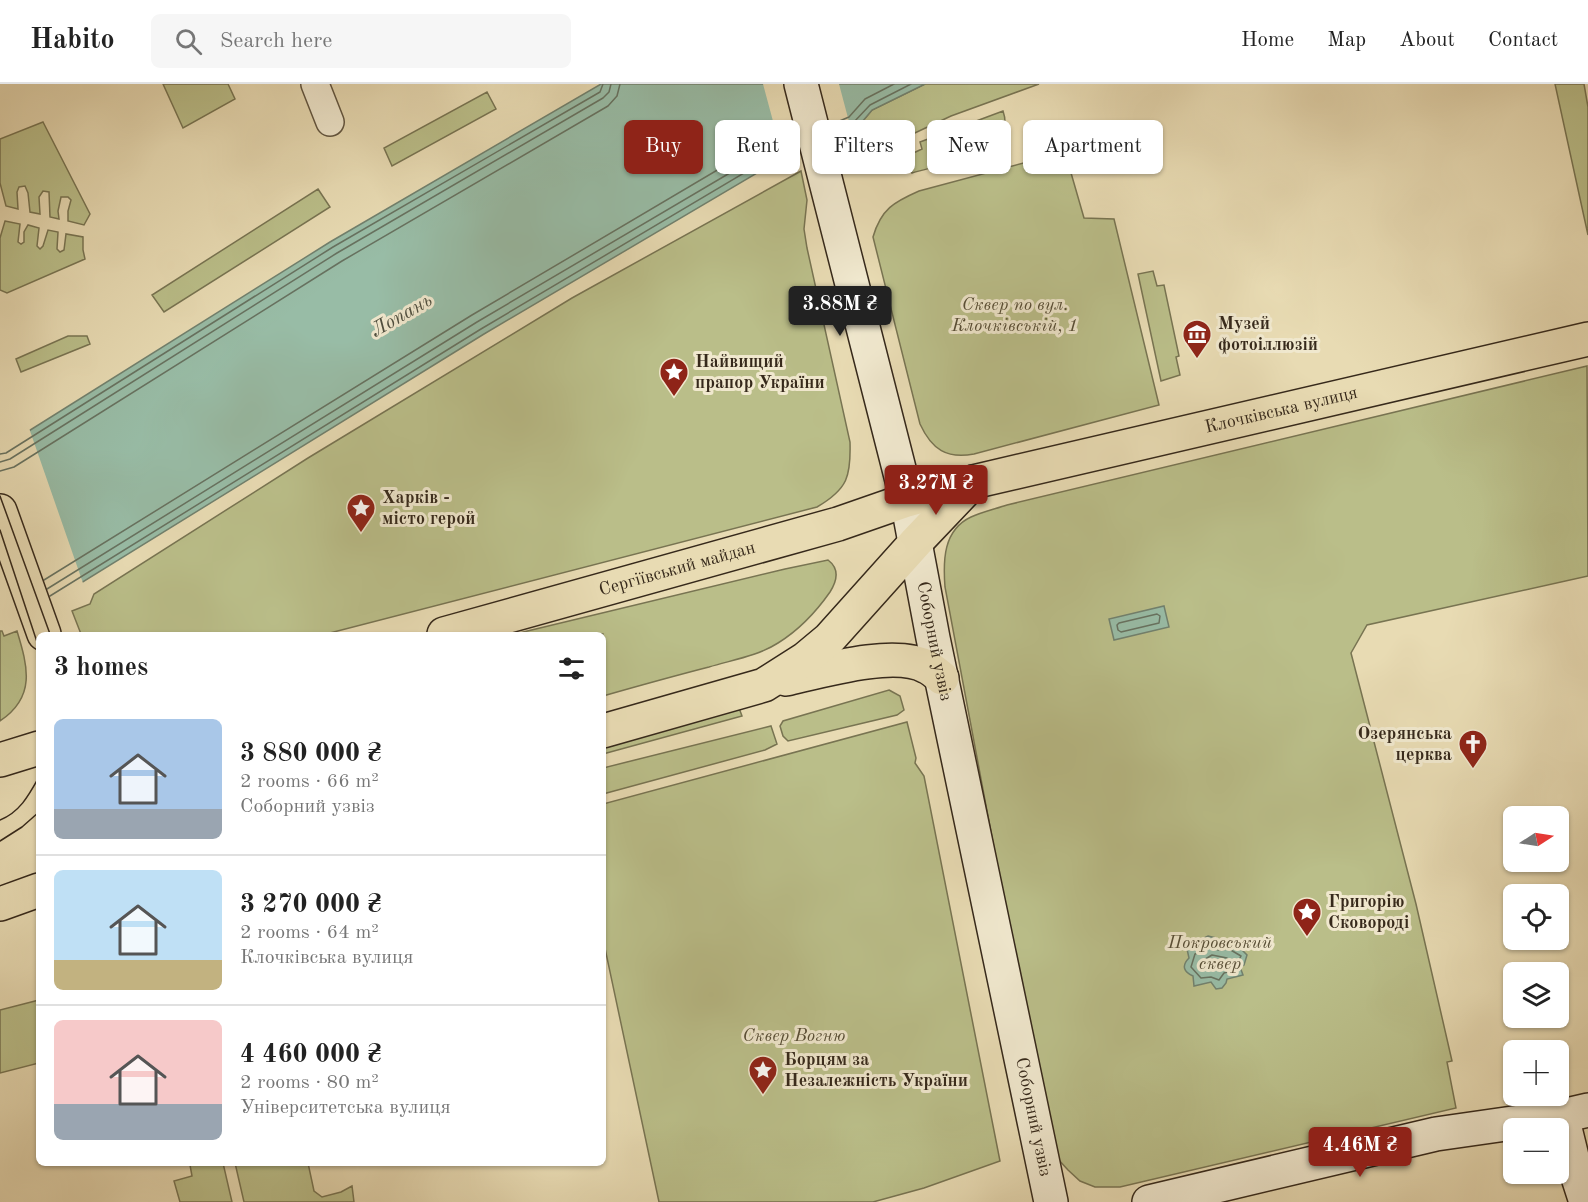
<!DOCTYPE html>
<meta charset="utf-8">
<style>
body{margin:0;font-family:"Old Standard TT",serif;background:#f6f6f6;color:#222;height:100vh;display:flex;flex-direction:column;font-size:22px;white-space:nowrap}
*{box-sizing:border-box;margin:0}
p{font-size:20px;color:#767676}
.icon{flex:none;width:33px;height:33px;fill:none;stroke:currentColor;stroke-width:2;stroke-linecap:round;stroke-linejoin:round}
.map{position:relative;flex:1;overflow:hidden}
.drawer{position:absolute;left:36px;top:548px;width:570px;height:534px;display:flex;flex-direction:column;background:#fff;border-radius:9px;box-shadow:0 2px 4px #0004}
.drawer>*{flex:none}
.banner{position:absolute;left:624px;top:36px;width:570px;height:54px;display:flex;gap:12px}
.needle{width:39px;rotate:78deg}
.buttons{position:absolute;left:1503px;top:722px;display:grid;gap:12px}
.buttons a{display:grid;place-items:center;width:66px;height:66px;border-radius:9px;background:#fff;box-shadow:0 2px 4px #0004;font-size:30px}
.price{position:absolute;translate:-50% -51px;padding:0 14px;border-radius:6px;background:#8f2418;color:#fff;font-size:20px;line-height:39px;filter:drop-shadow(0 2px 3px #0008)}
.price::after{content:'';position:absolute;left:50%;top:36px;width:18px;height:14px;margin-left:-9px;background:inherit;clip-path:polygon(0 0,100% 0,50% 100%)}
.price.on{background:#222;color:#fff}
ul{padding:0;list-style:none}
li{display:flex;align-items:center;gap:18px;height:150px;padding:0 18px}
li+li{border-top:2px solid #e0e0e0}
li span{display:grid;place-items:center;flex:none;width:168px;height:120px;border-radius:9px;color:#555}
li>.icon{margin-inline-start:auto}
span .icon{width:72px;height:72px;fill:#fffc;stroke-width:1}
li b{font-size:26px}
h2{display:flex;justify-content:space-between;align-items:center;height:72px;padding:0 18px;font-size:26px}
.pill{padding:0 21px;border-radius:9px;background:#fff;box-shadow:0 2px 4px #0004;font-size:21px;line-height:54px}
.pill.on{background:#8f2418;color:#fff}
header{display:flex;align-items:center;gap:36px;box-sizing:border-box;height:84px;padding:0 30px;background:#fff;border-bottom:2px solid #e0e0e0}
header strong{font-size:28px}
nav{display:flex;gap:33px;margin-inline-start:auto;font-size:21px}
.search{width:420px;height:54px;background:#f6f6f6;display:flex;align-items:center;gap:15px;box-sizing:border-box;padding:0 21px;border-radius:9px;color:#767676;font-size:22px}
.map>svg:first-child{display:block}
</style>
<header>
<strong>Habito</strong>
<div class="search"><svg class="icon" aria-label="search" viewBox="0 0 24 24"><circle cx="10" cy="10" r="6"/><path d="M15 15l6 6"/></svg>Search here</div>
<nav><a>Home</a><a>Map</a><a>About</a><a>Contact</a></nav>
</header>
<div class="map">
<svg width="1588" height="1118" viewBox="0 0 1588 1118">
<rect width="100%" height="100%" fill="#e8dbb3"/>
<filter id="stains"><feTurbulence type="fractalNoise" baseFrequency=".00333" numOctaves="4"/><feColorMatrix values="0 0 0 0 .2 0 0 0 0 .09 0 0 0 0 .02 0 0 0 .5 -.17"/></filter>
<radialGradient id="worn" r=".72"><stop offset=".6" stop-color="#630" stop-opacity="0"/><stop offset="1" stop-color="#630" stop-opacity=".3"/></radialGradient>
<!-- green -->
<path fill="#babe89" stroke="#787452" stroke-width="1.5" d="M163 0H228L235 15 183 44Z
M925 0H1039L951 32 902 55 903 62 872 70 866 50 859 51 857 44 872 26Z
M1555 0H1584L1588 23V151Z
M487 8 496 25 392 82 384 64Z
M1003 27C1006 35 1006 47 1002 55 993 71 931 83 912 89L909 71 922 65 920 58Z
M43 38 90 130 84 141 68 137V127L71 116 68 113H61L58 127 59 135 50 133 49 108 43 107 39 113 40 130 30 128 28 109 25 102 19 103 17 108 18 125 6 122 0 99V55Z
M1065 68 1084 134 1114 135 1159 321 974 370C947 375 932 366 920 340L873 153C881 125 894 118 919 107Z
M801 87 807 116 804 145 807 164 850 358C851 392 848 405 817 423L326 550H81L72 527 90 520 94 510 308 374 572 214Z
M318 105 330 123 164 228 152 211Z
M5 137 20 140 18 158 21 160 24 158V148L28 141 39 144 37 162 40 165 43 162 48 146 58 148 57 165 60 168 64 166 66 150 83 153V166L85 175 7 209 0 206V154Z
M1153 187 1157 202 1164 201 1179 272 1176 273 1180 291 1161 297 1138 190Z
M68 252H87L90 260 21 288 16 275Z
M1587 282 1588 492 1367 541 1351 569 1416 820 1452 977 1447 978 1456 1024 1120 1103H1095L1080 1097 1068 1086 1058 1075 1042 1020 945 503C943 477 943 446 971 433 982 428 995 425 1007 421Z
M828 476C840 485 837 497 830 508 816 528 799 546 778 559 758 572 732 576 709 583 674 592 638 602 603 612V550H515L785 485Z
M0 547H2L4 552 17 547C28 583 36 613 0 637Z
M889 606 900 612 904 626 897 631 788 657 783 652 780 642 783 637Z
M739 624 742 632 603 670V661Z
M907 638 916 674 915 679 924 692 1000 1077 924 1104 873 1118H659L603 855V720Z
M771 642 777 660 765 666 603 710V684Z
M39 916V979L0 989V926Z
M200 1079H223L232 1118H180L174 1097 192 1092 190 1081Z
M235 1079H308L314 1107 322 1113 341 1108 352 1102 354 1118H244Z"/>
<!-- water -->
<path fill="#98bca6" stroke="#71816e" stroke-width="1.5" d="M601 0H925L872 26 857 44 769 82 484 250 26 533 0 365 330 158Z
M1164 522 1169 543 1114 556 1109 535Z
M1208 852 1216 854 1221 860 1234 858 1236 864H1240L1247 871 1244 881 1240 883 1243 891 1227 895 1226 899 1222 904 1216 905 1211 898 1194 902 1193 892C1184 888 1181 882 1189 874L1187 865 1202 862 1204 854Z"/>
<!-- pier -->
<path fill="#e8dbb3" d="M763 0H839L852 49 784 78Z
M29 344 84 502 27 536 1 541 0 362Z"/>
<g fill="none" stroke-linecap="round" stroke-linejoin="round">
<!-- shore -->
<path stroke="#677260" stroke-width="1.5" d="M830 41 849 33 865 15 894 0
M832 48 853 39 870 21 911 0
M0 370 6 369 333 163 600 8 603 0
M0 378 10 375 337 169 603 14 609 8 611 0
M0 387 14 383 342 177 608 22 617 12 620 0
M44 496 472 231 758 62 794 46
M47 505 477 238 762 70 797 55
M50 512 481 245 766 76 798 63
M1157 530 1160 532 1159 539 1121 548 1118 546 1117 541 1119 539Z
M1211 859 1218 866 1229 865 1241 872 1234 886 1224 889 1219 896 1211 893 1201 894 1191 883 1195 870 1205 867Z
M1212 871 1227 874V879L1216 886 1205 885 1201 881 1202 877Z"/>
<!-- street casing -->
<g stroke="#625641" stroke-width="30">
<path id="street" d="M315 0 330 38"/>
</g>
<!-- secondary casing -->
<g stroke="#36291b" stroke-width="36">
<g id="secondary">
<path id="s1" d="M801 0 907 416 933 554 1051 1118"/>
<path d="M1562 1032 1574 1081 1586 1118"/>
<path d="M1149 1118 1436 1050 1562 1032 1588 1026"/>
</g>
</g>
<!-- primary casing -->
<g stroke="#36291b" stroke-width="36">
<g id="primary">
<path d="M0 427 44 550"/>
<path id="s2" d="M444 550 838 440 907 416 973 398 1588 255"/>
<path d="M786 595C821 587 895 565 927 583 933 586 937 590 942 594"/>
<path d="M603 647 764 601 805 575 829 555 916 458 973 398"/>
<path d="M0 676 39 664"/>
<path d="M0 820 39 806"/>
</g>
</g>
<!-- street -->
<use href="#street" stroke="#f0e8ce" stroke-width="27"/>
<!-- secondary -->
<use href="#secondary" stroke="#f0e8ce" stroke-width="33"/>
<!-- primary -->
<use href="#primary" stroke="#e8dbb3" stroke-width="33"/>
<!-- tram -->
<path stroke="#36291b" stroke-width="1.5" d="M0 412 50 550
M0 446 39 564
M0 736C20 728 29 711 39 693
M0 757 22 743 39 728"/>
</g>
<!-- icons -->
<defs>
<g id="museum-pin" transform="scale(1.5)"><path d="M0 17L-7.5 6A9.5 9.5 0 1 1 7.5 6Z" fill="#8f2418" stroke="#f0e8ce"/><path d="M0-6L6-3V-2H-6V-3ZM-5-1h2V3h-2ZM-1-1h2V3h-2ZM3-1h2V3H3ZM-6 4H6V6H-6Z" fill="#fff"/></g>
<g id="sight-pin" transform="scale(1.5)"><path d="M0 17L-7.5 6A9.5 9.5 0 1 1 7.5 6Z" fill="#8f2418" stroke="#f0e8ce"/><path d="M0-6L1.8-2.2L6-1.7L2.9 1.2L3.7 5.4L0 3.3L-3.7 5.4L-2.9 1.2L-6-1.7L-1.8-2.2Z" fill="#fff"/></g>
<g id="church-pin" transform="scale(1.5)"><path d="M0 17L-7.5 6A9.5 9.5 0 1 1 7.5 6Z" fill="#8f2418" stroke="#f0e8ce"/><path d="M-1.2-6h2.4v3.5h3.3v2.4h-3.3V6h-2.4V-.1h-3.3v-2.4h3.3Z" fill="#fff"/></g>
</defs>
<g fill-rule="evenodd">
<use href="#museum-pin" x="1197" y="250"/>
<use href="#sight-pin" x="674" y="288"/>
<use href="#sight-pin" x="361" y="424"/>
<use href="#church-pin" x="1473" y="660"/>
<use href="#sight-pin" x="1307" y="828"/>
<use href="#sight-pin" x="763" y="986"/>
</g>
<g text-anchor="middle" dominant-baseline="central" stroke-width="6" stroke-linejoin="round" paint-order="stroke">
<!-- park labels -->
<g font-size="18" font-style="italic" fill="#574e36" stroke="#f0e8ce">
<text x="1015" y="221">Сквер по вул.<tspan x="1015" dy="21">Клочківській, 1</tspan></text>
<text x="1220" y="859">Покровський<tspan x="1220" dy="21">сквер</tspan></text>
<text x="794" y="952">Сквер Вогню</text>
</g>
<!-- poi labels -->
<g font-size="18" font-weight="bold" fill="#36291b" stroke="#f0e8ce" text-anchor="start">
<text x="1218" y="240">Музей<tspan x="1218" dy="21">фотоіллюзій</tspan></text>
<text x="695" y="278">Найвищий<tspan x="695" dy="21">прапор України</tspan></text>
<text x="382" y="414">Харків -<tspan x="382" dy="21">місто герой</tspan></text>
<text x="1452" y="650" text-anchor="end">Озерянська<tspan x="1452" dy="21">церква</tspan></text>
<text x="1328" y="818">Григорiю<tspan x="1328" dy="21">Сковороді</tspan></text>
<text x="784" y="976">Борцям за<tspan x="784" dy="21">Незалежність України</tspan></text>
</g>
<!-- street labels -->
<g font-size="18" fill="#36291b" stroke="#f0e8ce">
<text stroke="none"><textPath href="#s2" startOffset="867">Клочківська вулиця</textPath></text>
<text stroke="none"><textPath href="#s2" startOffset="242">Сергіївський майдан</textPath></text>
<text stroke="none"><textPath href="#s1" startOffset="573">Соборний узвіз</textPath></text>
<text stroke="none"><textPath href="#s1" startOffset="1059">Соборний узвіз</textPath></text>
</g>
<!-- water labels -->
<g font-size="20" font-style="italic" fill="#4e4e3e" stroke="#f0e8ce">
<text transform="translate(402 232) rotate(-30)">Лопань</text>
</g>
</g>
<rect width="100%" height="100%" filter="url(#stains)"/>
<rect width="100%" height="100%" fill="url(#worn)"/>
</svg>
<div class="buttons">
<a><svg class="needle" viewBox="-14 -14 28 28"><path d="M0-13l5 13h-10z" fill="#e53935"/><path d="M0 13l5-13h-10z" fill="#767676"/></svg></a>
<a><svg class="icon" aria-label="locate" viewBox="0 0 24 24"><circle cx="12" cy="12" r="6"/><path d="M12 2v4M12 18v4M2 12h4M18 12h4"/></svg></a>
<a><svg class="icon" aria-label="layers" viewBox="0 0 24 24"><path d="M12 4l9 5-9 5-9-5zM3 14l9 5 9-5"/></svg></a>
<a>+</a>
<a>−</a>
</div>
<b class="price on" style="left:840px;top:253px">3.88M ₴</b>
<b class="price" style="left:936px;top:432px">3.27M ₴</b>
<b class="price" style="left:1360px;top:1094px">4.46M ₴</b>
<div class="banner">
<a class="pill on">Buy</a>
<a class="pill">Rent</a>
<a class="pill">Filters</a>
<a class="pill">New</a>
<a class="pill">Apartment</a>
</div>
<section class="drawer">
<h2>3 homes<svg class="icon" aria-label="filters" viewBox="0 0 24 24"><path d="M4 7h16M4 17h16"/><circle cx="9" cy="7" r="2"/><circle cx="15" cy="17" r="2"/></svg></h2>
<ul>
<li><span style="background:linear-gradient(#a9c7e8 75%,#9aa5b1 0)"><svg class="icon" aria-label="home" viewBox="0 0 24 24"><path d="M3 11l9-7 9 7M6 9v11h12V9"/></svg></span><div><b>3 880 000 ₴</b><p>2 rooms · 66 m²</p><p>Соборний узвіз</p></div></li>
<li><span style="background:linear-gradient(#bfe0f5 75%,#c2b280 0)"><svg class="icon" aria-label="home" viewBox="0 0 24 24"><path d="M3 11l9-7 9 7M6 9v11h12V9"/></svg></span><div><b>3 270 000 ₴</b><p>2 rooms · 64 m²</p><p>Клочківська вулиця</p></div></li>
<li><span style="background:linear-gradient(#f6c9c9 70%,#9aa5b1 0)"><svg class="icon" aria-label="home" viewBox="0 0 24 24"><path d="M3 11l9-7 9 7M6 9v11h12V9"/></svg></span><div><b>4 460 000 ₴</b><p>2 rooms · 80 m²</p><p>Університетська вулиця</p></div></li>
</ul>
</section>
</div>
